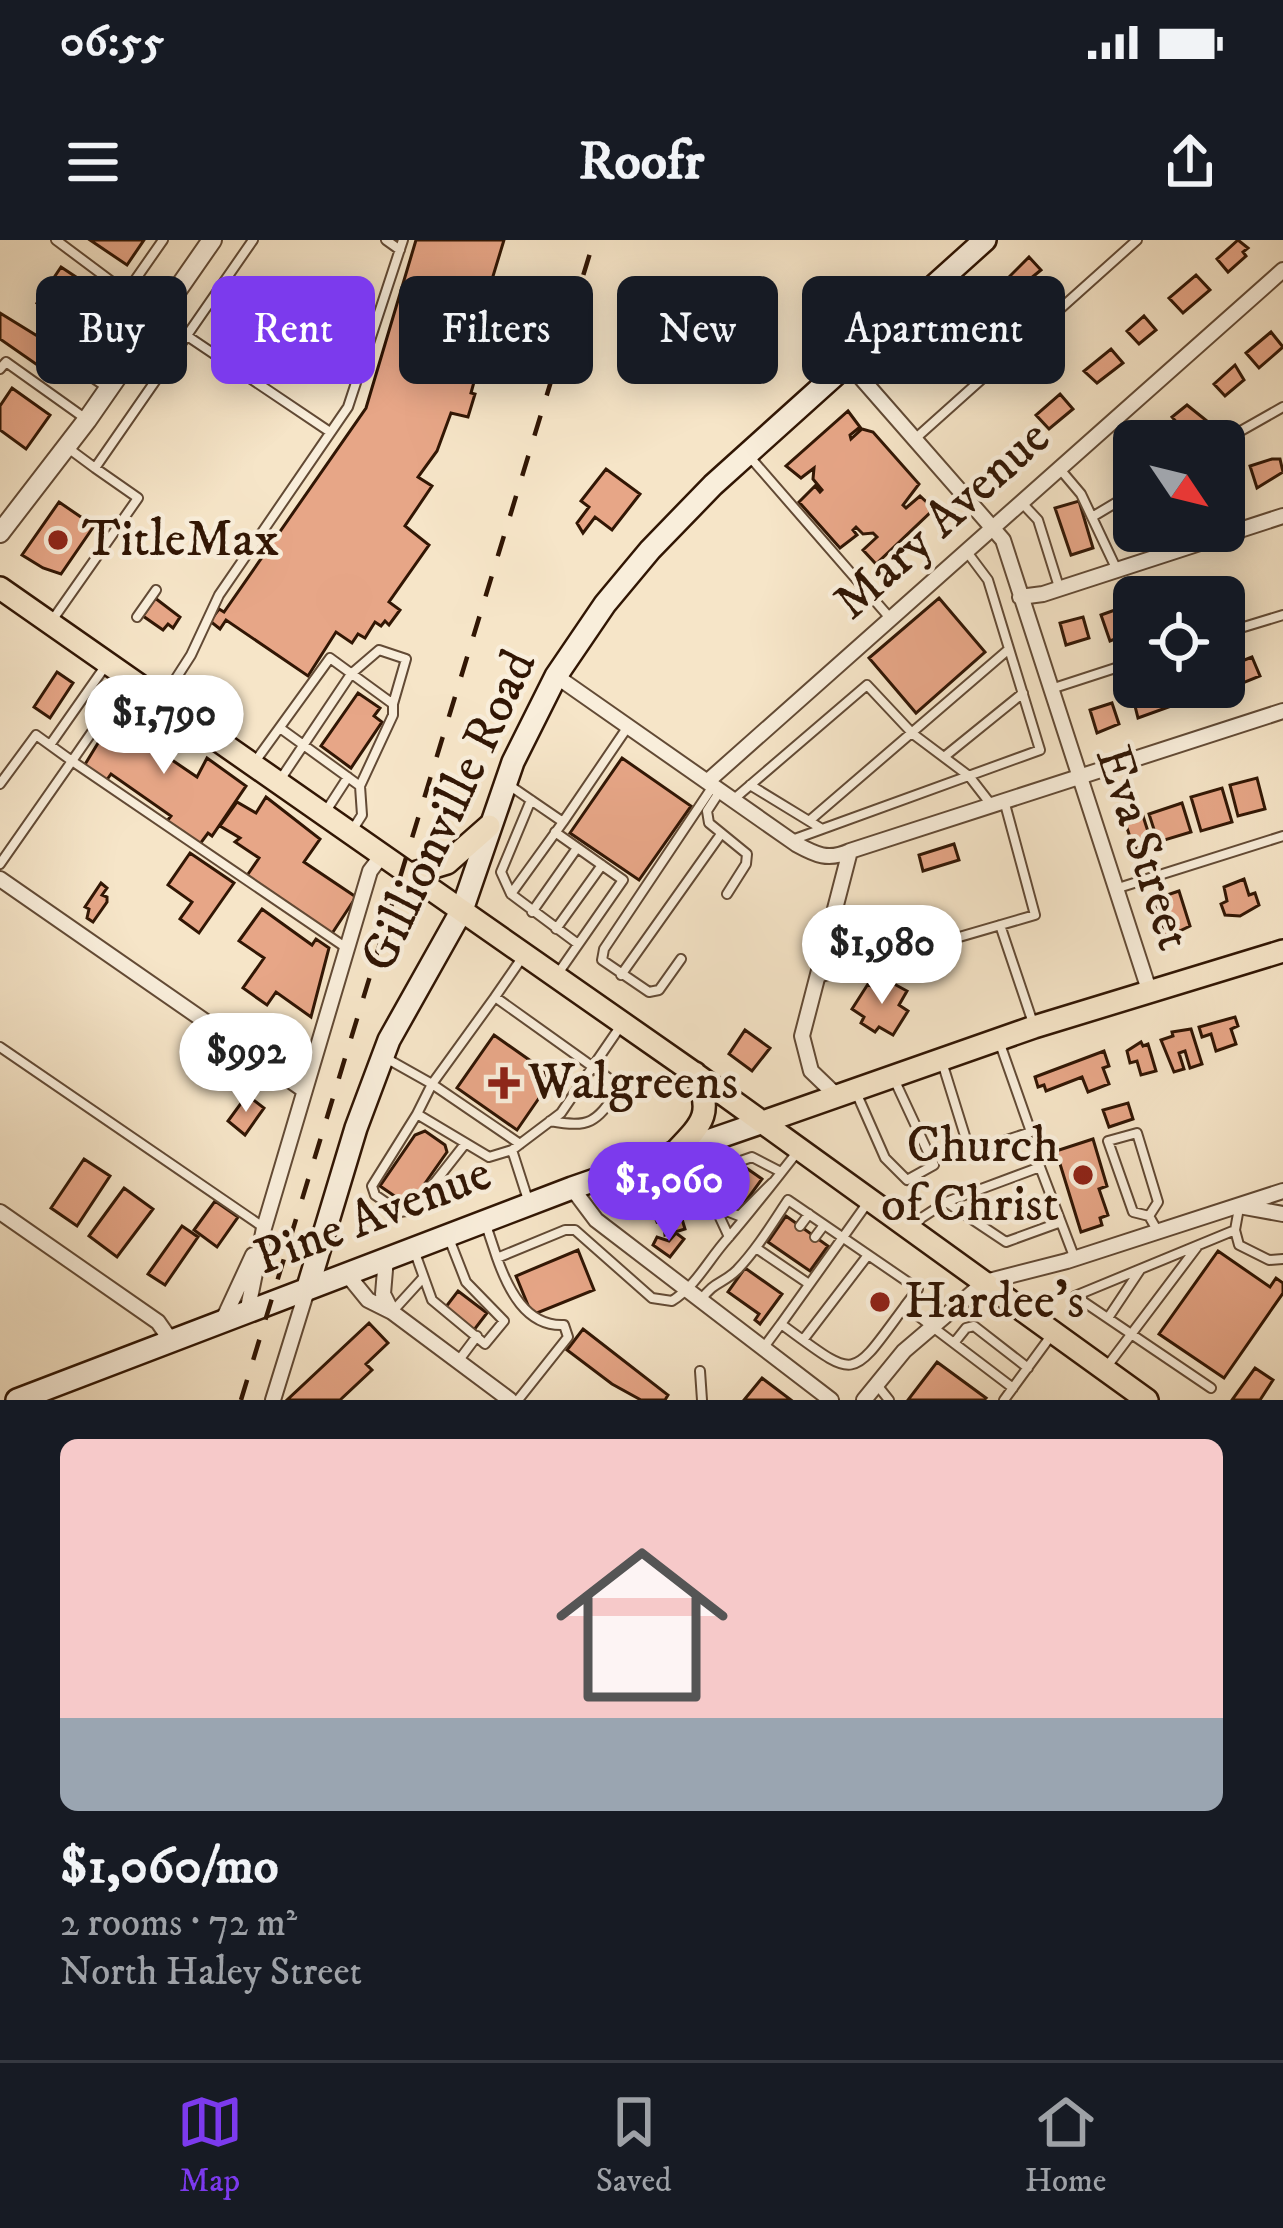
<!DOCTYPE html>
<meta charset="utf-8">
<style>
body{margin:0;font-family:"IM FELL DW Pica",serif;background:#20242c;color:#f1f3f6;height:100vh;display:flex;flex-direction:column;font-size:45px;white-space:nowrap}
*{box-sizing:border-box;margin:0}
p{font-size:39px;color:#9ea1a6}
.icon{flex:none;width:66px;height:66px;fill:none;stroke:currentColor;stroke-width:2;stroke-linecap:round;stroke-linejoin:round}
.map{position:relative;height:1160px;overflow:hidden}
.panel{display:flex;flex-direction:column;background:#171b24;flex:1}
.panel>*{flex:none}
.top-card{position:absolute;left:36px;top:36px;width:1212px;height:108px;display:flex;gap:24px}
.needle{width:78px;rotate:125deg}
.buttons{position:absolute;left:1113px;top:180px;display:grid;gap:24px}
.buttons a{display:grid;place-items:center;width:132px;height:132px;border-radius:18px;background:#171b24;box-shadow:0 6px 30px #0003;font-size:60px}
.price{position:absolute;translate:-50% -102px;padding:0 27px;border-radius:42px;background:#fff;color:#222;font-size:39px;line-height:78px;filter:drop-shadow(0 3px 6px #0008)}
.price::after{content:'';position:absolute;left:50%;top:72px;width:36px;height:27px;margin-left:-18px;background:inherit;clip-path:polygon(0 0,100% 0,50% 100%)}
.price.active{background:#7c3aed;color:#fff}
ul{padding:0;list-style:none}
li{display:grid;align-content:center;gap:24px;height:636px;padding:0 60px}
li span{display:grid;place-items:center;height:372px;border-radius:18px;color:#555}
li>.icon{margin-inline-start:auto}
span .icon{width:216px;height:216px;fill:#fffc;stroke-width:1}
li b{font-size:51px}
.tag{padding:0 42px;border-radius:18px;background:#171b24;box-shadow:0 6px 30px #0003;font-size:42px;line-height:108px}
.tag.active{background:#7c3aed;color:#fff}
.status{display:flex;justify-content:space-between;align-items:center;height:84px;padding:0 60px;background:#171b24;direction:ltr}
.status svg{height:33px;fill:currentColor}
header{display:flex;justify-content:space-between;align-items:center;height:156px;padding:0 60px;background:#171b24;font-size:54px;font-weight:700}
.dock{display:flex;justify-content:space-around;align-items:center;height:168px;border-top:3px solid #363941;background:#171b24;font-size:33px;color:#9ea1a6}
.dock a{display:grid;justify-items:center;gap:6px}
.dock .active{color:#7c3aed}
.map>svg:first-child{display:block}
</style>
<div class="status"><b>06:55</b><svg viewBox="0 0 49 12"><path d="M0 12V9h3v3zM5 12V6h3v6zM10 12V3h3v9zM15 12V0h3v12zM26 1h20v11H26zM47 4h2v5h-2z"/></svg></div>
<header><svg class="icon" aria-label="menu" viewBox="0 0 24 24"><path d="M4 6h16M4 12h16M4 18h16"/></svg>Roofr<svg class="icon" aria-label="share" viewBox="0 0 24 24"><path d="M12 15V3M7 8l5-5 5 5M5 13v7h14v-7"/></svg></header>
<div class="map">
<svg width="1283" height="1160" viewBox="0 0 1283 1160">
<rect width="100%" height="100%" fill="#f6e5c8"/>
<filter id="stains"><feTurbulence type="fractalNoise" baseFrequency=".00167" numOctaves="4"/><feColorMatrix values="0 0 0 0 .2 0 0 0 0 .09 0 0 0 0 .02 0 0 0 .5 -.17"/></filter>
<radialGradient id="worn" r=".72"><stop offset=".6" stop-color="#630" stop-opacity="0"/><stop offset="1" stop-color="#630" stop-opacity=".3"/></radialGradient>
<!-- building -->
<path fill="#e7a687" stroke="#311604" stroke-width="3" d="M90 0H144L127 25Z
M416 0H504L483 69 493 72 471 153 475 154 468 177 451 173 437 211 418 237 432 246 405 286 429 305 389 362 400 370 389 385 385 381 381 386 375 382 365 398 358 394 352 403 336 392 308 436 226 380 220 389 210 381 219 369 224 372 366 168Z
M1238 0 1248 8 1243 12 1246 16 1228 32 1217 19Z
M1029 17 1041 30 1030 39 1045 55 1030 69 1006 40Z
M61 27 100 53 46 131 0 99V73L39 97 54 75 37 63Z
M1196 35 1210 50 1183 73 1169 58Z
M983 56 995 69 968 92 956 79 968 71 964 67 971 61 974 65Z
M1144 76 1156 90 1139 104 1127 91Z
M1271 92 1283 107 1259 128 1246 113Z
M1111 109 1123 123 1097 143 1084 131Z
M1235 125 1244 140 1225 156 1214 144Z
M12 148 50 175 26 209 0 190V166Z
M1060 154 1073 169 1049 189 1036 175Z
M1187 165 1207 181 1200 187 1195 183 1185 192 1172 177Z
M848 171 860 187 850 195 851 199 862 189 873 192 919 244 903 265 906 268 920 256 934 269 876 324 863 310 877 297 873 293 863 294 856 287 853 290 857 295 840 308 799 262 815 246 820 252 822 250 813 239 814 228 801 238 786 226Z
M1272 219H1280L1283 232 1257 248 1250 226Z
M606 229 640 254 612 290 595 277 583 293 577 283 589 267 581 261Z
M1079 261 1093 308 1071 315 1055 268Z
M59 262 94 286 61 334 43 328 22 315Z
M1212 339 1211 357H1167L1185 353 1188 345Z
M155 358 180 377 173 388 168 384 163 390 143 376Z
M939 358 985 412 916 473 869 418Z
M1126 366 1128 376 1134 373 1133 392 1110 401 1101 375Z
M1083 377 1089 398 1066 405 1060 383Z
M1252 417 1260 436 1228 449 1224 428Z
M57 432 73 443 50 478 34 467Z
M1138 447H1153L1155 453 1156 447H1175L1177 464 1138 478 1133 458 1140 456Z
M358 453 380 468 374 476 382 482 351 528 321 506Z
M126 462 151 479 138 497 197 537 207 518 246 546 212 596 208 593 200 604 167 581 171 576 111 534 106 541 84 526 106 490 103 488 109 486Z
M1112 463 1119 484 1097 493 1090 470Z
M622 518 691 566 639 640 570 593Z
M1257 538 1265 569 1238 576 1230 545Z
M1222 548 1232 582 1201 591 1191 557Z
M266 557 320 599 304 622 356 657 331 695 246 637 259 618 235 602 240 598 220 586 237 562 256 573Z
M1182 563 1191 592 1158 602 1149 574Z
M1143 576 1152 604 1134 609 1125 582Z
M954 604 959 620 923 631 919 615Z
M190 613 234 643 199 693 180 679 192 662 168 645Z
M1244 639 1249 655 1255 653 1259 665 1240 676 1225 675 1221 664 1227 661 1224 647Z
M101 643 107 648 102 655 107 657V662L93 682 87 678 89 669 85 667Z
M1179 651 1190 686 1165 698 1155 659Z
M262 669 312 705 316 699 329 708 311 777 276 752 267 765 243 748 264 718 239 701Z
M885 739 907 751 899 765 908 771 893 795 879 787 875 792 861 783 864 777 852 769 868 744 879 751Z
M1235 777 1238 786 1231 789 1236 804 1216 811 1211 794 1202 797 1199 787Z
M1191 789 1202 824 1190 828 1185 811 1179 813 1184 829 1174 832 1161 800 1173 796 1172 792Z
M745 790 770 808 752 831 729 814Z
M494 795 545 831 548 845 517 890 457 848Z
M1141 802 1143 806 1148 804 1156 831 1141 835 1137 821 1130 823 1127 811Z
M1104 811 1109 826 1103 828 1109 844 1088 852 1082 837 1046 851 1044 845 1038 847 1035 837Z
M247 855 264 868 245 895 228 881Z
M1128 863 1133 879 1109 887 1103 870Z
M425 891 445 905 447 912 409 966 380 946 415 895Z
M1093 899 1107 946 1099 949 1108 975 1100 978 1102 985 1081 992 1056 911Z
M84 919 110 936 77 986 51 968Z
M742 925 762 939 738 972 710 951 727 928 736 934Z
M671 947 678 981 682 979 685 989 665 995 663 980 657 982 647 955Z
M124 948 153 969 117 1017 89 996Z
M215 961 238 977 217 1007 194 990Z
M786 976 828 1006 810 1031 768 1002Z
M182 986 198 997 165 1045 148 1034Z
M676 993 684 999 670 1017 653 1005 657 997 669 1001Z
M578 1010 594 1050 532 1075 516 1036Z
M1218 1011 1270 1047 1276 1038 1283 1043V1053L1224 1138 1159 1094Z
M745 1028 782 1054 760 1084 755 1080 759 1074 728 1052Z
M458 1051 487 1073 474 1090 445 1068Z
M369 1083 388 1103 366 1124 372 1130 340 1160H287Z
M583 1089 668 1155 665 1160H641L612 1144 567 1110Z
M937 1122 986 1158 984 1160H908Z
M1255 1128 1273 1140 1260 1160H1232Z
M762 1138 791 1160H744Z"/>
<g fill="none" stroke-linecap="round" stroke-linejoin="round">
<!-- service casing -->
<g stroke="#624a35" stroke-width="12">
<path id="service" d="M56 0 159 77 330 192
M386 0 400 10
M0 129 6 122 86 179
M108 148 75 126 163 0
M916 198 1137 0
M1223 201 1283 167
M68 208 95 228 253 0
M749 216 890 378
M1059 228 1081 254 1116 328
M1022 263 1038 280 1059 347
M1092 277 1134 252
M137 377 156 350
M51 382 138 258 95 228
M1224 393 1283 375
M1051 449 1134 422
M164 457 191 415 219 355 348 167 403 0
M280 488 360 546 393 475V464
M50 505 104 428
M944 517 1023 453
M254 523 330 418 393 464 406 419 379 410 351 434 280 540
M0 544 36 495 72 521 128 440
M509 545 563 582 511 654 578 704
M750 545 809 581
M720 551 707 571 709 583 747 614 746 624 727 654
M734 559 867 445 913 494 969 536 993 567
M326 571 348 537
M563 582 629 485
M353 589 362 575 360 546
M822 589 809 581 1009 409
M555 592 623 640 559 732
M792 600 1040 510 988 340 967 312
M0 624 72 521 348 709
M1115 649 1283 596
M511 654 501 632 531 560
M532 672 577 608
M1000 685 1034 786
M556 689 602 625
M681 719 659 750 649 752 602 720 604 709 713 546
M621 735 721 594
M818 738 1035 675 1005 564
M495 757 524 715
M0 807 263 987
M384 817 432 844 417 874 489 917 512 910
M942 822 970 912 1031 892 999 801
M855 850 885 918 907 940 934 925 894 839
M417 874 372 946 375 955 400 972 413 970 465 904
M520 904 432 844 495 757 621 847C596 881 593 889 550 881
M689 911 729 997
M698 936 752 917 781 932
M946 962 1006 1002 1061 982
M529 963 512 910 561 873 622 784
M866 965 781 1084C858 1140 849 1142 905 1066L1013 1148
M714 966 739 976 772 943
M1149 976 1133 972 1108 901 1137 893 1158 962 1149 976 1157 990
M486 985 497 1018
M800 986 809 974
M909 986 946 962 1040 927 1075 1019
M1235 990 1239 1005 1269 1020 1283 1019
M815 997 824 985
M756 1008 809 1044
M414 1010 432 1060 485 1104 504 1081 466 1042 448 996
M701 1060C714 1041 723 1044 737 1030 757 1009 772 984 788 960L918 1049 905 1066
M392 1072 422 1039
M1108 1078 1140 1030
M803 1100 868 1015
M954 1103 966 1088 974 1086 1028 1128
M764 1107 781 1084
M459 1120 477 1096
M1105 1129 1197 1007
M700 1131 702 1160
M877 1145 889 1160
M1211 1148 1075 1056 1235 990 1239 968
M518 1160 568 1097 564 1085C526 1087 508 1049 497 1018L565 990H575L652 1058 672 1061C697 1045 708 1020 728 998 753 969 775 940 799 910
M1004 1160 1053 1093"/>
</g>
<!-- minor casing -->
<g stroke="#624a35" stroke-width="18">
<path id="minor" d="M848 123 1003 300 1150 753
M1020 357 1043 354 1283 276
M556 436 796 604C816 615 828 621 850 611
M708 541 1283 30
M0 639 304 850
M837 856 811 831 802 796 850 611 1283 471
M572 948 596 980 831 1160
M1239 966 1283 974
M0 972 158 1082 172 1102
M386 1018 383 1054 392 1072
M346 1033 368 1060 392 1072 510 1160
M247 1073 264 988 370 631 383 614
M222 1082 253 1015
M273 1160 308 1047
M864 1160 904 1111 985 1042 1067 1021 1283 951"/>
</g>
<!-- tertiary casing -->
<g stroke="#624a35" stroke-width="22">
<path id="tertiary" d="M0 293 87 180 212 0"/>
</g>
<!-- secondary casing -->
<g stroke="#311604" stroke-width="26">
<path id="secondary" d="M308 1047 356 888 389 800 462 670 513 522 556 436 605 364 650 310 713 245 985 0
M17 1160 572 948 763 882"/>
</g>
<!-- primary casing -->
<g stroke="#311604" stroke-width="26">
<path id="primary" d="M0 348 694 833 1147 1160
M411 634 447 623 489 586
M763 882 1034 787 1283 711
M676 911C704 882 713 873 695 833"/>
</g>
<!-- service -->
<use href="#service" stroke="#f9eedb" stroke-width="8"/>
<!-- minor -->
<use href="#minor" stroke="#f9eedb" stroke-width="14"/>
<!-- tertiary -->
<use href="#tertiary" stroke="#f9eedb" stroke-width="18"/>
<!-- secondary -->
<use href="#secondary" stroke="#f9eedb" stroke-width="21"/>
<!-- primary -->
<use href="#primary" stroke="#f6e5c8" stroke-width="21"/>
<!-- rail -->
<path stroke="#311604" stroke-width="4.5" stroke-dasharray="21 21" stroke-linecap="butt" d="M241 1160 594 0"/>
</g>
<!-- markers -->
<g fill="#8f2418" stroke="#f9eedb" stroke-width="4.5">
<circle cx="58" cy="300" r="12"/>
<path d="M498 825h12v12h12v12h-12v12h-12v-12h-12v-12h12z"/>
<circle cx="1083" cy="935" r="12"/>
<circle cx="880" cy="1062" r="12"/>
</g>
<g text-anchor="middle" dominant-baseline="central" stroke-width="9" stroke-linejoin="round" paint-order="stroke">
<!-- street labels -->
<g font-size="51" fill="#311604" stroke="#f9eedb">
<text transform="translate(942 280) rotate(-42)">Mary Avenue</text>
<text transform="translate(449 571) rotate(-65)">Gillionville Road</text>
<text transform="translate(1143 608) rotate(72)">Eva Street</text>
<text transform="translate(373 976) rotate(-21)">Pine Avenue</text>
</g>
<!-- poi labels -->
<g font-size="51" fill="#311604" stroke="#f9eedb" text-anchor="start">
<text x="82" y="300">TitleMax</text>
<text x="528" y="843">Walgreens</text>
<text x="1059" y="906" text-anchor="end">Church<tspan x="1059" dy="59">of Christ</tspan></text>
<text x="904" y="1062">Hardee's</text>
</g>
</g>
<rect width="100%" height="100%" filter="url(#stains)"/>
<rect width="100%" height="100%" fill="url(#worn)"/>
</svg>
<div class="buttons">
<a><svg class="needle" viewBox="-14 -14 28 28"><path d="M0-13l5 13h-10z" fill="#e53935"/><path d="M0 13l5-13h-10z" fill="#9ea1a6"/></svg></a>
<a><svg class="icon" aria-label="locate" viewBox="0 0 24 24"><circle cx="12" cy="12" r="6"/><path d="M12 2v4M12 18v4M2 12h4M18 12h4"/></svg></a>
</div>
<b class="price" style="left:164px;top:537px">$1,790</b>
<b class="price" style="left:882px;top:767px">$1,980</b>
<b class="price" style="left:246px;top:875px">$992</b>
<b class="price active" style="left:669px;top:1004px">$1,060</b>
<div class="top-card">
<a class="tag">Buy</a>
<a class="tag active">Rent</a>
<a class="tag">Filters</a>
<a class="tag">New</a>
<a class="tag">Apartment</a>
</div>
</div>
<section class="panel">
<ul>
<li><span style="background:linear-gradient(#f6c9c9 75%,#9aa5b1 0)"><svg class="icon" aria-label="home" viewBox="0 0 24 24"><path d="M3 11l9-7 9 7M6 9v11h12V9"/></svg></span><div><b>$1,060/mo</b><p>2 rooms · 72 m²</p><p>North Haley Street</p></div></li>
</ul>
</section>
<nav class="dock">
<a class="active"><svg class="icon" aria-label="map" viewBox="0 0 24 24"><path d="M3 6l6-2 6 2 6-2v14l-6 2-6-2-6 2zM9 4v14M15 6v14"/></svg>Map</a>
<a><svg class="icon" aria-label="saved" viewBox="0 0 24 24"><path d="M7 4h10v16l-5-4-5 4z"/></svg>Saved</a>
<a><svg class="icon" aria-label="home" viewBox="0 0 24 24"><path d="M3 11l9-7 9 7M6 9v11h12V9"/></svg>Home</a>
</nav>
